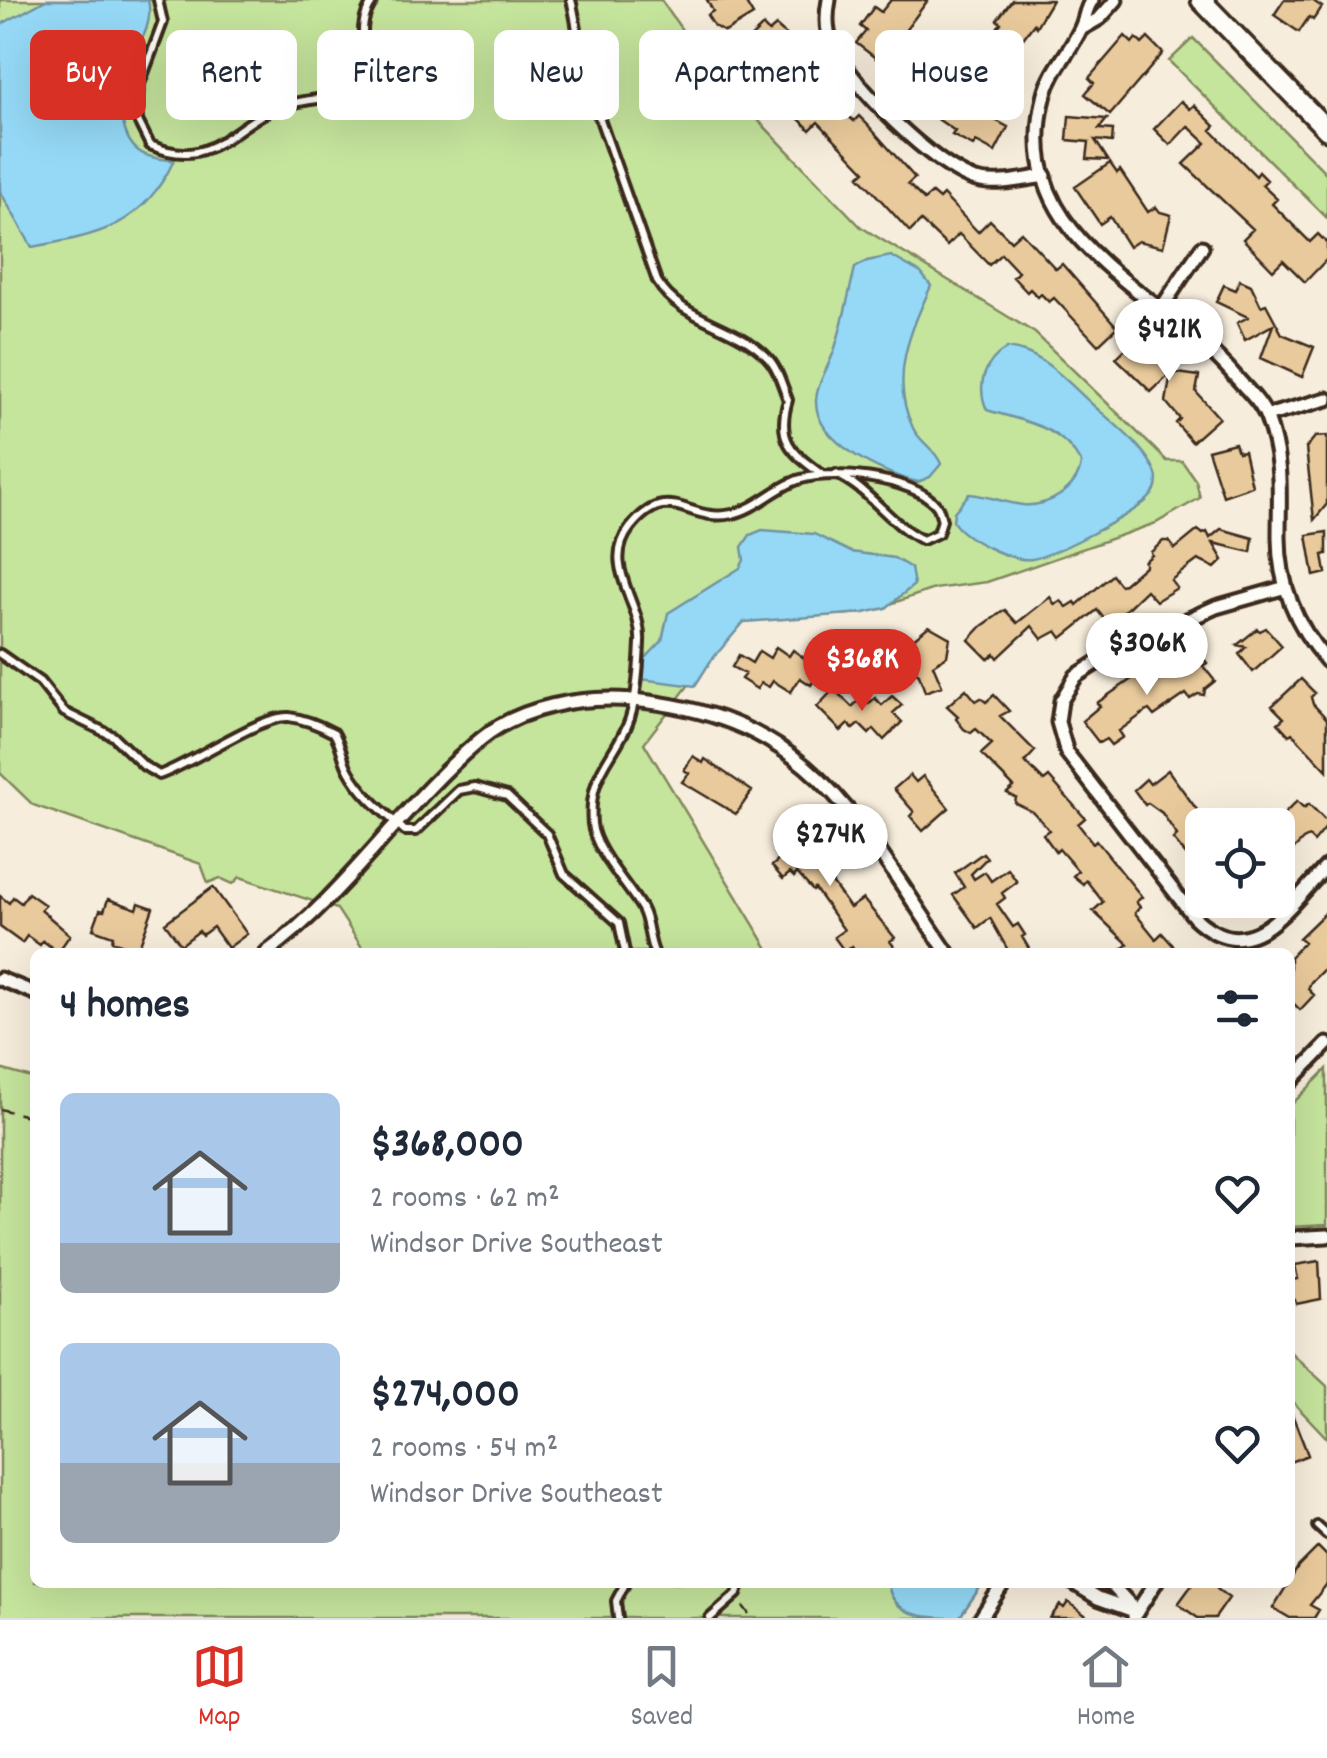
<!DOCTYPE html>
<meta charset="utf-8">
<style>
body{margin:0;font-family:Dekko,sans-serif;background:#f6f6f7;color:#1f2937;height:100vh;display:flex;flex-direction:column;font-size:38px;white-space:nowrap}
*{box-sizing:border-box;margin:0}
p{font-size:32px;color:#747a83}
.icon{flex:none;width:55px;height:55px;fill:none;stroke:currentColor;stroke-width:2;stroke-linecap:round;stroke-linejoin:round}
.map{position:relative;flex:1;overflow:hidden}
.panel{position:absolute;left:30px;top:948px;width:1265px;height:640px;display:flex;flex-direction:column;background:#fff;border-radius:15px;box-shadow:0 10px 40px #0002}
.panel>*{flex:none}
.guide{position:absolute;left:30px;top:30px;width:1268px;height:90px;display:flex;gap:20px}
.fabs{position:absolute;left:1185px;top:808px;display:grid;gap:20px}
.fabs a{display:grid;place-items:center;width:110px;height:110px;border-radius:15px;background:#fff;box-shadow:0 10px 40px #0002;font-size:50px}
.price{position:absolute;translate:-50% -85px;padding:0 22px;border-radius:35px;background:#fff;color:#222;font-size:32px;line-height:65px;filter:drop-shadow(0 2px 5px #0008)}
.price::after{content:'';position:absolute;left:50%;top:60px;width:30px;height:22px;margin-left:-15px;background:inherit;clip-path:polygon(0 0,100% 0,50% 100%)}
.price.active{background:#d93025;color:#fff}
ul{padding:0;list-style:none}
li{display:flex;align-items:center;gap:30px;height:250px;padding:0 30px}
li span{display:grid;place-items:center;flex:none;width:280px;height:200px;border-radius:15px;color:#555}
li>.icon{margin-inline-start:auto}
span .icon{width:120px;height:120px;fill:#fffc;stroke-width:1}
li b{font-size:42px}
h2{display:flex;justify-content:space-between;align-items:center;height:120px;padding:0 30px;font-size:42px}
.pill{padding:0 35px;border-radius:15px;background:#fff;box-shadow:0 10px 40px #0002;font-size:35px;line-height:90px}
.pill.active{background:#d93025;color:#fff}
.dock{display:flex;justify-content:space-around;align-items:center;height:140px;border-top:2px solid #e0e1e3;background:#fff;font-size:28px;color:#747a83}
.dock a{display:grid;justify-items:center;gap:5px}
.dock .active{color:#d93025}
.map>svg:first-child{display:block}
</style>
<div class="map">
<svg width="1327" height="1618" viewBox="0 0 1327 1618">
<rect width="100%" height="100%" fill="#f7eddc"/>
<filter id="ink" filterUnits="userSpaceOnUse"><feTurbulence type="fractalNoise" baseFrequency=".01" numOctaves="2"/><feDisplacementMap in="SourceGraphic" scale="20" xChannelSelector="R" yChannelSelector="G"/><feConvolveMatrix kernelMatrix="1 2 1 2 8 2 1 2 1" color-interpolation-filters="sRGB"/></filter>
<g filter="url(#ink)">
<!-- green -->
<path fill="#c5e49c" stroke="#80875d" stroke-width="2.5" d="M0 0H661L710 70 861 227 1035 333 1167 461H1182L1196 481 1200 498 1156 523 987 582 934 589 864 613 738 621 644 743 770 952H365L337 909 240 877 233 884 220 878 208 883 201 864 33 805 0 773Z
M1193 38 1327 174V218L1169 61Z
M0 1069 35 1079V1582L983 1583 959 1618H0Z
M1327 1069V1225L1290 1227V1106Z
M1290 1352 1327 1386V1438L1290 1399Z"/>
<!-- water -->
<path fill="#95d9f6" stroke="#7193a0" stroke-width="2.5" d="M46 0H148C156 33 127 56 119 86 117 96 120 108 122 117 127 150 142 159 174 160 143 227 99 235 32 247L0 191V25Z
M891 256 921 273 931 286C910 332 889 378 913 428 920 443 935 448 941 464L930 477 918 482C885 475 816 443 816 402 816 385 829 366 834 351 843 324 848 296 855 268L867 261Z
M1007 348C1044 352 1067 382 1094 406 1111 421 1156 456 1157 480 1157 488 1153 495 1147 500 1131 515 1053 556 1032 559 1012 562 962 538 953 521L954 512 969 494C987 495 1004 503 1023 505 1049 507 1078 489 1081 463 1061 425 1025 422 987 410 976 385 984 362 1007 348Z
M762 530 814 534 851 552 894 558 911 568 914 585 886 608 864 613 744 622 710 662 695 686 640 679 642 662 662 641 668 613 740 568 744 560 742 547 750 535Z
M888 1583 983 1582V1583L959 1618C929 1618 892 1618 888 1583Z"/>
<!-- building -->
<path fill="#e9ca9c" stroke="#3b2a1e" stroke-width="2.5" d="M707 0H744L753 15 725 32 714 26 707 15 713 11Z
M891 0H928L902 35 909 40 899 53 893 48 882 63 856 43 866 31 860 26 874 7 881 12Z
M1012 0H1052L1036 27 1034 24 1012 53 1018 57 1013 63 1021 69 1007 86 981 66 984 61 976 55 1001 23 997 20Z
M1284 0H1312L1322 7 1313 20 1309 17 1299 32 1274 15Z
M763 26 769 32 776 26 805 52 801 57 826 82 820 88 847 115 854 121 859 116 867 124 915 178 908 184 924 200 932 193 939 199 943 195 978 232 990 220 1011 241 1021 232 1056 269 1062 264 1117 327 1098 345 1054 298 1049 302 1041 294 1038 297 1030 289 1027 292 1013 277 1018 272 1001 254 989 265 959 234 947 246 921 221 910 232 859 176 865 171 818 122 810 130 796 116 799 113 791 104 794 102 786 94 789 91 743 45Z
M1125 36 1132 43 1136 38 1142 44 1148 38 1163 53 1110 115 1085 94 1094 83 1089 78Z
M934 69 961 88 954 98 1008 127 995 152 976 142 973 146 952 135 955 131 926 111 929 105 915 96Z
M1181 101 1190 109 1194 105 1215 126 1211 130 1256 176 1259 172 1267 180 1262 185 1277 199 1272 204 1310 242 1318 234 1327 243V259L1305 282 1283 260 1273 270 1243 239 1253 229 1184 164 1206 143 1188 126 1170 145 1154 129Z
M1069 116 1107 119 1099 129 1113 130 1112 142 1095 140 1108 160 1087 159 1089 142 1067 140Z
M1110 163 1117 173 1120 170 1148 212 1156 207 1160 212 1171 215 1163 247 1138 241 1129 247 1110 217 1100 224 1075 187Z
M1240 280 1251 285 1261 306 1266 304 1282 334 1314 347 1302 377 1261 358 1273 325 1245 340 1237 323 1248 317 1216 302 1224 285 1235 290Z
M1139 336 1146 342 1151 336 1180 363 1171 372 1199 376 1196 392 1219 418 1192 442 1176 423 1180 419 1166 402 1171 373 1151 392 1116 358Z
M1327 436V504L1314 520 1306 448 1315 437Z
M1235 443 1238 452 1244 451 1252 486 1223 496 1208 450Z
M1221 529 1253 538 1251 552 1213 543 1223 560 1215 568 1198 560 1171 580 1177 588 1156 601 1146 590 1118 617 1115 614 1106 621 1097 610 1062 638 1057 631 1042 639 1032 626 998 658 995 654 988 659 969 640 982 626 1005 610 1017 623 1050 597 1055 605 1061 601 1067 607 1075 602 1077 605 1112 575 1120 585 1124 584 1146 565 1144 562 1152 555 1151 552 1163 541H1169L1175 549 1198 530 1203 534 1207 532 1210 538Z
M1327 532V554L1323 555 1326 573 1314 576 1307 535Z
M929 626 950 638 947 656 933 665 942 686 925 692 919 674 905 665 916 646 912 640Z
M1266 628 1282 646 1253 672 1239 654 1246 647 1237 645 1257 629 1260 631Z
M776 647 789 656 793 650 821 670 811 685 800 678 791 692 773 681 769 687 761 683 757 689 741 679 745 674 732 667 739 655 752 663 759 651 770 658Z
M1197 649 1207 663 1203 666 1215 681 1205 689 1204 695 1198 694 1190 699 1186 694 1154 716 1149 710 1145 712 1119 731 1123 737 1111 745 1106 739 1099 743 1082 721 1100 706 1097 703 1139 674 1145 682 1151 678 1156 682 1163 678 1165 680 1184 665 1180 661Z
M1301 679 1315 693 1311 697 1313 704 1327 719V770L1292 733 1289 735 1278 723 1284 718 1272 706Z
M834 689 852 707 861 698 868 704 875 698 882 705 892 696 902 705 893 713 902 722 884 740 874 729 869 734 859 724 853 729 848 724 841 731 817 707Z
M966 689 976 701 981 698 986 702 994 695 1009 711 1000 716 1035 751 1025 762 1044 781 1049 777 1085 818 1078 824 1093 843 1096 840 1142 897 1136 902 1140 907 1135 913 1156 939 1162 933 1179 952H1118L1128 944 1093 911 1103 902 1086 880 1083 884 1073 876 1078 871 1059 849 1056 852 1043 834 1049 830 1033 812 1015 803 1016 798 1007 793 1014 787 981 754 992 744 976 729 971 733 964 729 956 719 958 716 947 706Z
M693 756 703 763 705 759 752 791 736 814 682 782 689 773 684 770Z
M1168 770 1208 825H1202V833L1194 839 1199 845 1186 855 1173 839 1177 835 1162 813 1148 803 1145 805 1134 790 1146 779 1150 784Z
M910 775 916 782 923 776 949 808 923 831 910 816 914 812 894 789Z
M1297 801 1304 808 1309 804 1327 822V826L1314 842 1309 837 1303 840 1278 866V825L1274 824Z
M803 810 816 824 806 833 814 842 811 844 838 873 831 880 833 884 850 908 863 899 895 938 890 941 898 952H856L852 946 845 952 834 937 844 930 815 889 813 891 797 873 794 877 790 873 783 879 772 866 783 856 772 843 782 835 779 832Z
M983 853 987 858 971 874 974 879 985 872 991 881 1008 869 1017 882 1002 893 1005 898 997 904 1013 927 1018 924 1025 935 1022 937 1031 952H1009L990 918 977 928 953 895 964 887 955 873Z
M213 887 247 934 228 948 213 927 202 935 199 931 181 945 165 923Z
M28 893 45 905 41 910 70 935 58 952 43 941 40 945 27 936 22 943 0 927V896L9 903 13 897 21 903Z
M108 899 137 909 139 903 153 908 138 950 112 941 113 936 93 929 100 910 104 911Z
M1327 911V966L1311 982 1308 989 1314 995 1300 1010 1290 1000V957L1304 942 1299 938Z
M1319 1261 1321 1299 1296 1304 1295 1300H1290V1280L1298 1279 1295 1265Z
M1290 1409 1308 1455 1290 1462Z
M1318 1547 1327 1556V1584L1310 1605 1319 1610 1314 1618H1290L1273 1608 1298 1567Z
M1194 1582H1222L1217 1589 1229 1598 1215 1618H1198L1178 1604Z
M1068 1602 1089 1618H1050L1060 1605 1064 1608Z"/>
<g fill="none" stroke-linecap="round" stroke-linejoin="round">
<!-- lane casing -->
<g stroke="#3b2a1e" stroke-width="14">
<path id="lane" d="M158 0 163 22 140 84 137 103 138 121 150 145C164 151 181 155 196 152 225 146 247 120 273 109 301 97 340 101 365 86 374 55 350 32 374 0
M571 0C576 17 577 39 583 55 592 75 600 85 596 108L657 281C680 321 736 324 767 357 778 368 782 385 788 400 776 440 791 452 821 474
M0 654 40 682 64 712 113 736 144 766 159 775C191 764 261 715 289 717 305 719 321 726 334 733 342 746 342 759 349 771 362 795 385 813 405 831H416L459 790 475 787 507 796 547 834 564 874 619 923 625 952
M654 952C648 938 649 922 642 909 629 886 594 850 592 824 588 776 610 763 627 726 637 703 639 668 640 643 643 603 600 566 630 528 669 479 688 524 732 514 755 509 772 491 793 482 825 467 915 477 937 506 940 510 940 515 942 520L938 533 923 540C890 525 870 489 836 474
M1317 1526 1327 1535
M618 1618 616 1601 626 1582
M710 1618 737 1594 741 1582"/>
</g>
<!-- street casing -->
<g stroke="#3b2a1e" stroke-width="19">
<path id="street" d="M829 0C826 15 826 31 832 45 850 84 935 168 976 180 997 186 1023 179 1045 176
M1092 0C1085 9 1086 18 1081 28 1071 51 1052 69 1045 94 1006 242 1159 286 1235 376 1246 389 1261 402 1267 418 1283 461 1279 493 1279 537 1279 584 1296 626 1327 661
M1081 29 1100 18 1116 0
M1162 307 1202 247
M1266 416 1327 399
M1286 587 1216 607 1109 655 1076 676 1061 701 1058 722 1067 753 1194 917C1251 971 1287 907 1327 866
M267 952C345 896 405 801 481 739 521 706 582 696 632 700 812 717 855 818 947 952
M0 979 35 993
M1290 1082 1327 1044
M1290 1238 1327 1236
M1072 1582 1098 1598 1137 1612 1109 1582
M1134 1616 1156 1582
M981 1618 1004 1582"/>
</g>
<!-- secondary casing -->
<g stroke="#3b2a1e" stroke-width="25">
<path id="secondary" d="M1201 0 1327 130"/>
</g>
<!-- path -->
<path stroke="#3b2a1e" stroke-width="2.5" stroke-dasharray="10 8" stroke-linecap="butt" d="M0 1109 35 1118
M743 1606 752 1618"/>
<!-- lane -->
<use href="#lane" stroke="#fdfcf7" stroke-width="6"/>
<!-- street -->
<use href="#street" stroke="#fdfcf7" stroke-width="11"/>
<!-- secondary -->
<use href="#secondary" stroke="#fdfcf7" stroke-width="18"/>
</g>
</g>
</svg>
<div class="fabs">
<a><svg class="icon" aria-label="locate" viewBox="0 0 24 24"><circle cx="12" cy="12" r="6"/><path d="M12 2v4M12 18v4M2 12h4M18 12h4"/></svg></a>
</div>
<b class="price" style="left:1169px;top:384px">$421K</b>
<b class="price" style="left:1147px;top:698px">$306K</b>
<b class="price active" style="left:862px;top:714px">$368K</b>
<b class="price" style="left:830px;top:889px">$274K</b>
<div class="guide">
<a class="pill active">Buy</a>
<a class="pill">Rent</a>
<a class="pill">Filters</a>
<a class="pill">New</a>
<a class="pill">Apartment</a>
<a class="pill">House</a>
</div>
<section class="panel">
<h2>4 homes<svg class="icon" aria-label="filters" viewBox="0 0 24 24"><path d="M4 7h16M4 17h16"/><circle cx="9" cy="7" r="2"/><circle cx="15" cy="17" r="2"/></svg></h2>
<ul>
<li><span style="background:linear-gradient(#a9c7e8 75%,#9aa5b1 0)"><svg class="icon" aria-label="home" viewBox="0 0 24 24"><path d="M3 11l9-7 9 7M6 9v11h12V9"/></svg></span><div><b>$368,000</b><p>2 rooms · 62 m²</p><p>Windsor Drive Southeast</p></div><svg class="icon" aria-label="heart" viewBox="0 0 24 24"><path d="M12 20l-8-8c-3-5 5-10 8-4 3-6 11-1 8 4z"/></svg></li>
<li><span style="background:linear-gradient(#a9c7e8 60%,#9aa5b1 0)"><svg class="icon" aria-label="home" viewBox="0 0 24 24"><path d="M3 11l9-7 9 7M6 9v11h12V9"/></svg></span><div><b>$274,000</b><p>2 rooms · 54 m²</p><p>Windsor Drive Southeast</p></div><svg class="icon" aria-label="heart" viewBox="0 0 24 24"><path d="M12 20l-8-8c-3-5 5-10 8-4 3-6 11-1 8 4z"/></svg></li>
</ul>
</section>
</div>
<nav class="dock">
<a class="active"><svg class="icon" aria-label="map" viewBox="0 0 24 24"><path d="M3 6l6-2 6 2 6-2v14l-6 2-6-2-6 2zM9 4v14M15 6v14"/></svg>Map</a>
<a><svg class="icon" aria-label="saved" viewBox="0 0 24 24"><path d="M7 4h10v16l-5-4-5 4z"/></svg>Saved</a>
<a><svg class="icon" aria-label="home" viewBox="0 0 24 24"><path d="M3 11l9-7 9 7M6 9v11h12V9"/></svg>Home</a>
</nav>
